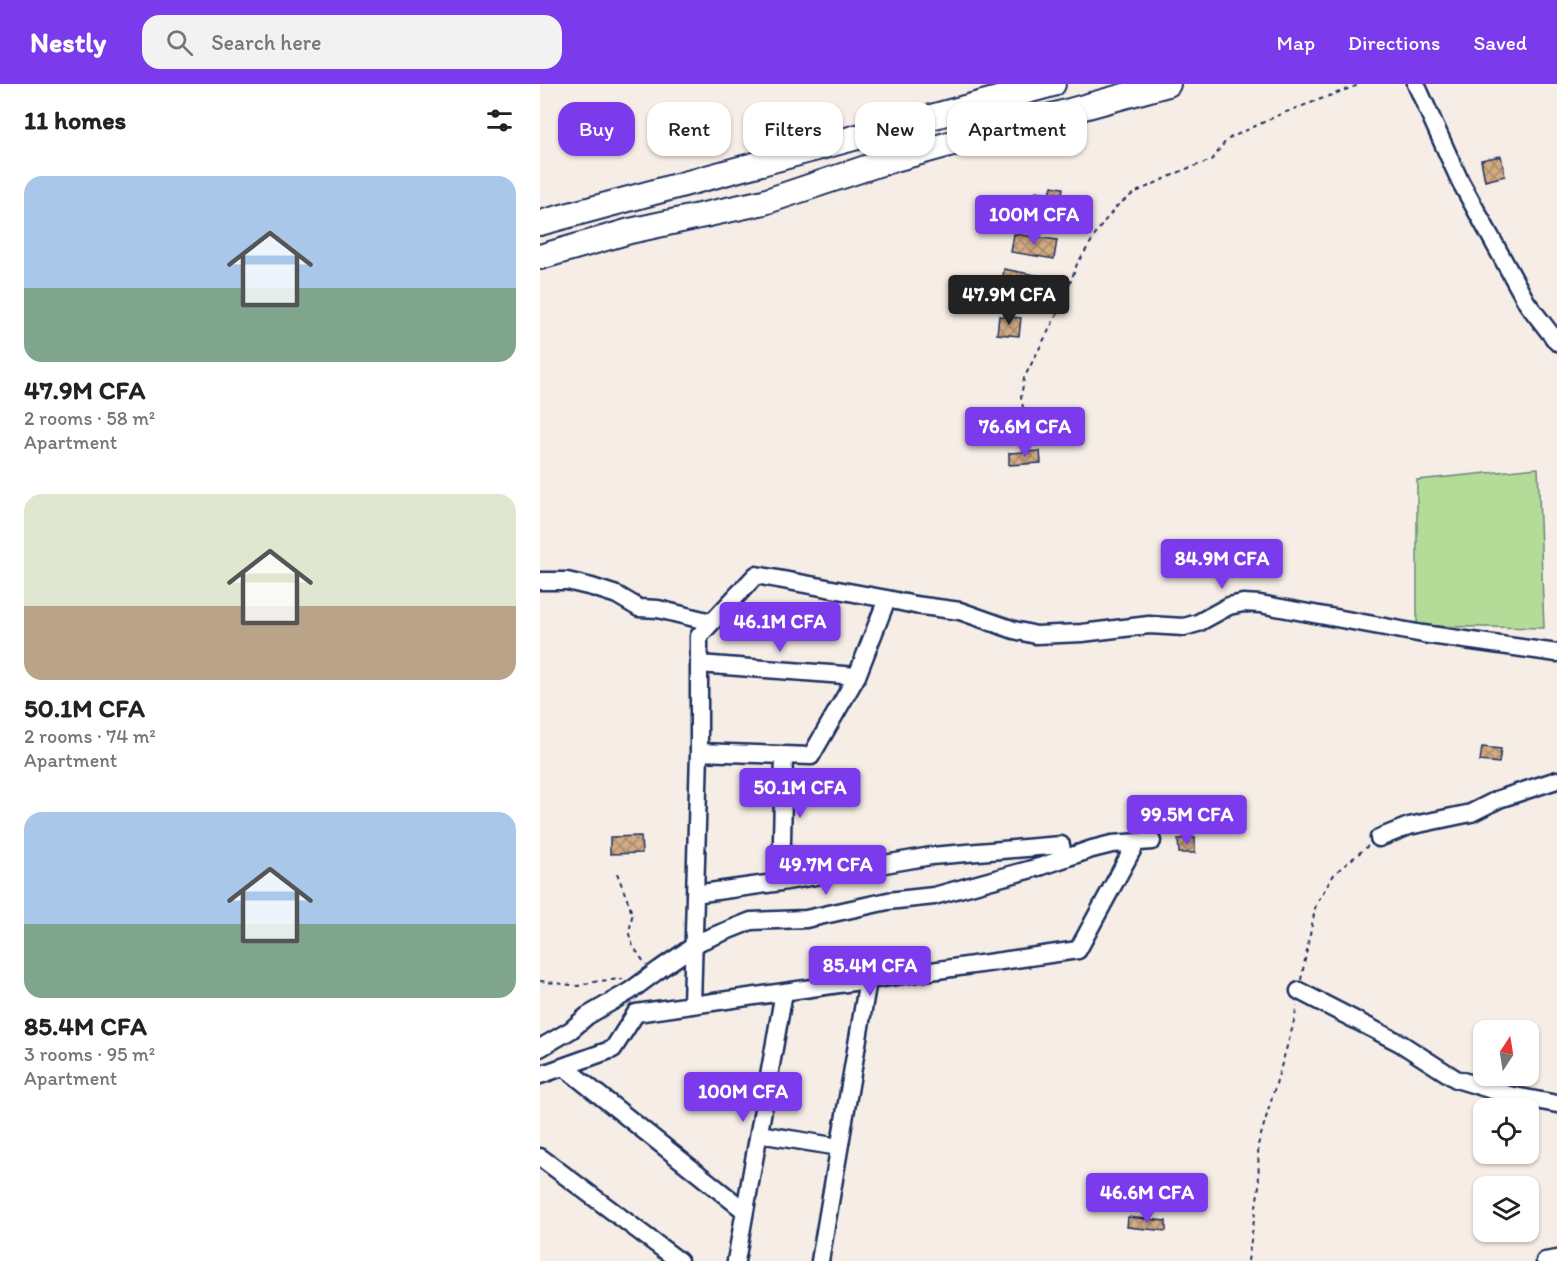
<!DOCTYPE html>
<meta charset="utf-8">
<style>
body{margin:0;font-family:Itim,sans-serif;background:#f2f2f2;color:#222;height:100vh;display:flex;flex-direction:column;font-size:22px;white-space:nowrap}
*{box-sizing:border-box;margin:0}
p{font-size:20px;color:#767676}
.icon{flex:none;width:33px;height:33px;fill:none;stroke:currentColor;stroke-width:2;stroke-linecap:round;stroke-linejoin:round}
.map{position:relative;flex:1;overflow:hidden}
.details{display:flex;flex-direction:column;background:#fff;width:540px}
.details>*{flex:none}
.hud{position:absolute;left:18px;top:18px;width:570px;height:54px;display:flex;gap:12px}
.needle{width:39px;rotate:12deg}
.buttons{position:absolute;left:933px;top:936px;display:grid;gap:12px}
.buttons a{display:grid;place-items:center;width:66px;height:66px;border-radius:12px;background:#fff;box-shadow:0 2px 4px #0004;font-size:30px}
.price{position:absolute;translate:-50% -51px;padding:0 14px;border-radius:6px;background:#7c3aed;color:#fff;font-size:20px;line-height:39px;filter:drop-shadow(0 2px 3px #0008)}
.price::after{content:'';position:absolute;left:50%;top:36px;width:18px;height:14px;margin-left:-9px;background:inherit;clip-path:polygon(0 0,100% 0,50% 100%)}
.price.selected{background:#222;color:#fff}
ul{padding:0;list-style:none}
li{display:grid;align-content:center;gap:12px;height:318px;padding:0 24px}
li span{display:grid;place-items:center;height:186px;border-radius:18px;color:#555}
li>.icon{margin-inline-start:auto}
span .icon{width:108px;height:108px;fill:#fffc;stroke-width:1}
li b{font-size:26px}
h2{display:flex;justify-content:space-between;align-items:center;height:72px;padding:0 24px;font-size:26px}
.chip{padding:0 21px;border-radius:18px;background:#fff;box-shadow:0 2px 4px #0004;font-size:21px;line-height:54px}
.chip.selected{background:#7c3aed;color:#fff}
header{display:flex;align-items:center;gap:36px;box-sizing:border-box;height:84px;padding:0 30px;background:#7c3aed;color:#fff}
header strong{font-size:28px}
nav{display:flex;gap:33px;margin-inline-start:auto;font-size:21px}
.search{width:420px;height:54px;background:#f2f2f2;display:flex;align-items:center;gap:15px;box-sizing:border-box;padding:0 21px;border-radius:18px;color:#767676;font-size:22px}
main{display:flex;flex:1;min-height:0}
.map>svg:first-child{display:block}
</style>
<header>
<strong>Nestly</strong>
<div class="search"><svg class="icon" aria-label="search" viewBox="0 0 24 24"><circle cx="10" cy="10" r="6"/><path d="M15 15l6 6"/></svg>Search here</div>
<nav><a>Map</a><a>Directions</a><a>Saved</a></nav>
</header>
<main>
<section class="details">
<h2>11 homes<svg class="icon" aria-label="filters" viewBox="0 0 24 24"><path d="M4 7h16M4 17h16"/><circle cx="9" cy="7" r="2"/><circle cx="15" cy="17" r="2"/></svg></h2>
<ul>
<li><span style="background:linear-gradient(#a9c7e8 60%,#7fa58c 0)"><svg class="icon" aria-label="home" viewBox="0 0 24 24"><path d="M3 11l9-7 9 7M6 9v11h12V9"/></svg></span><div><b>47.9M CFA</b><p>2 rooms · 58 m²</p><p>Apartment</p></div></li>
<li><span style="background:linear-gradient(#dfe7d0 60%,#b9a48a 0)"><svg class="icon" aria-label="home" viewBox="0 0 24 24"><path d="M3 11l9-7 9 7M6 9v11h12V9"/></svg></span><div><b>50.1M CFA</b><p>2 rooms · 74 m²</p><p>Apartment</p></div></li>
<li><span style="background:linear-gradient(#a9c7e8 60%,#7fa58c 0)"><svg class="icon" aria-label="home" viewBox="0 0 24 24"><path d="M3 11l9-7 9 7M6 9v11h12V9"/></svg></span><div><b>85.4M CFA</b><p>3 rooms · 95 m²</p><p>Apartment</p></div></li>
</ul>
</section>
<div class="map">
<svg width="1017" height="1177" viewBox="0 0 1017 1177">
<defs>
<pattern id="building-cross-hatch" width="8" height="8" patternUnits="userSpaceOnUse" patternTransform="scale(1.5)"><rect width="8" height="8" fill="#d2aa83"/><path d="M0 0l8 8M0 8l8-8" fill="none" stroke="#aa8b6e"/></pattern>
</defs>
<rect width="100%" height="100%" fill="#f6eee6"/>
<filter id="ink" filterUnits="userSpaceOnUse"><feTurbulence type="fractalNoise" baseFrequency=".0167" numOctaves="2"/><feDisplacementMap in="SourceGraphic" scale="12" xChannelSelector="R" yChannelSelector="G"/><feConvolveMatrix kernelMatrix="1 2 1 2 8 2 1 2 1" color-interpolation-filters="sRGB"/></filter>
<g filter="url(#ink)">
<!-- pitch -->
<path fill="#b4dc98" stroke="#68867b" stroke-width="1.5" d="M998 384 1004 544 877 542V396Z"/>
<!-- building -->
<path fill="url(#building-cross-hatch)" stroke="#1b2f5e" stroke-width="1.5" d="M961 72 965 92 945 97 941 76Z
M512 102 523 104 520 121 494 116 496 107 510 109Z
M474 150 517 156 514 175 471 168Z
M464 185 512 194 509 214 461 206Z
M459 232 481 234 479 252 457 250Z
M475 330 477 338H479L481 351 459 354 456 334Z
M500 367 501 379 469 381V369Z
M942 663 961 665 959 679 940 677Z
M659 715 660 728 644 729V716Z
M101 752 102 769 70 770V753Z
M655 754V769H639L638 755Z
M588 1133 626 1137V1147L587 1143Z"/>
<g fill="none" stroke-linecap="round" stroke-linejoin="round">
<!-- minor casing -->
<g stroke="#1b2f5e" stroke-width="21">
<path id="minor" d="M876 0 920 97 987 219 1017 258
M0 497H27L52 503 77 511 99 524 118 525 171 538
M347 515 375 521 420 527 474 546 496 551 542 549 609 541 644 543 658 539 689 522 703 519 720 520 883 550 1017 569
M159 580 317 592
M839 754 869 742 931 729 959 715 1017 696
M241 798 244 671
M155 810 241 798 391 772 521 761 523 775
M759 907 860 959 916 995 969 1011 1017 1020
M152 921 159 668V552L216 491 347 515 317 592 271 672 159 668
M0 964 31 946 47 932 90 907 120 885 161 857 211 837 266 835 348 817 394 812 499 783 552 765 572 760 612 757
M24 983 205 1127
M0 991 73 965 96 929 538 866 596 759
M219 1050 299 1063
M0 1073 139 1177
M196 1177 244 908
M280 1177 328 896
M1005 1177 1017 1175"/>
</g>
<!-- highway casing -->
<g stroke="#1b2f5e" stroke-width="28">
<path id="highway" d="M0 139 513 0
M0 173 90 147 224 118 344 78 628 0"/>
</g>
<!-- path -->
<path stroke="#1b2f5e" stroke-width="2" stroke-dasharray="4.5 4.5" stroke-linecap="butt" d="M487 342 481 314 484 294 522 221 537 180 563 139 577 122 594 109 646 85 672 76 685 58 690 54 741 30 821 0
M77 789 90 823 92 832 89 850 93 862 106 881
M761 896 776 820 795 789 828 762
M0 897 38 902 58 897 83 895
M708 1177 719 1102 718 1061 753 942 757 922"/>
<!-- minor -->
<use href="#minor" stroke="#fff" stroke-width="16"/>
<!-- highway -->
<use href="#highway" stroke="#fff" stroke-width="24"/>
</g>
</g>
</svg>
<div class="buttons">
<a><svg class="needle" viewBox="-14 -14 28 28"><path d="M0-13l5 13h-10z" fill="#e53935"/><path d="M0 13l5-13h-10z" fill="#767676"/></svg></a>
<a><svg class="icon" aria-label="locate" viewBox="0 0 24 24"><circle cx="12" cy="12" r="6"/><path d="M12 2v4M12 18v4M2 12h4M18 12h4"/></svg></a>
<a><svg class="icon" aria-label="layers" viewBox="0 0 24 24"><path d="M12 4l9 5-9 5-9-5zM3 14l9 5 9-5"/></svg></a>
</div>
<b class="price" style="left:494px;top:162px">100M CFA</b>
<b class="price selected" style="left:469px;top:242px">47.9M CFA</b>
<b class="price" style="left:485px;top:374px">76.6M CFA</b>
<b class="price" style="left:682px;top:506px">84.9M CFA</b>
<b class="price" style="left:240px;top:569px">46.1M CFA</b>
<b class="price" style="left:260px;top:735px">50.1M CFA</b>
<b class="price" style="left:647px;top:762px">99.5M CFA</b>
<b class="price" style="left:286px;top:812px">49.7M CFA</b>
<b class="price" style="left:330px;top:913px">85.4M CFA</b>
<b class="price" style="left:203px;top:1039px">100M CFA</b>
<b class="price" style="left:607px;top:1140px">46.6M CFA</b>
<div class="hud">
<a class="chip selected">Buy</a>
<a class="chip">Rent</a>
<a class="chip">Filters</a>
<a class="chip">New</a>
<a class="chip">Apartment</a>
</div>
</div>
</main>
